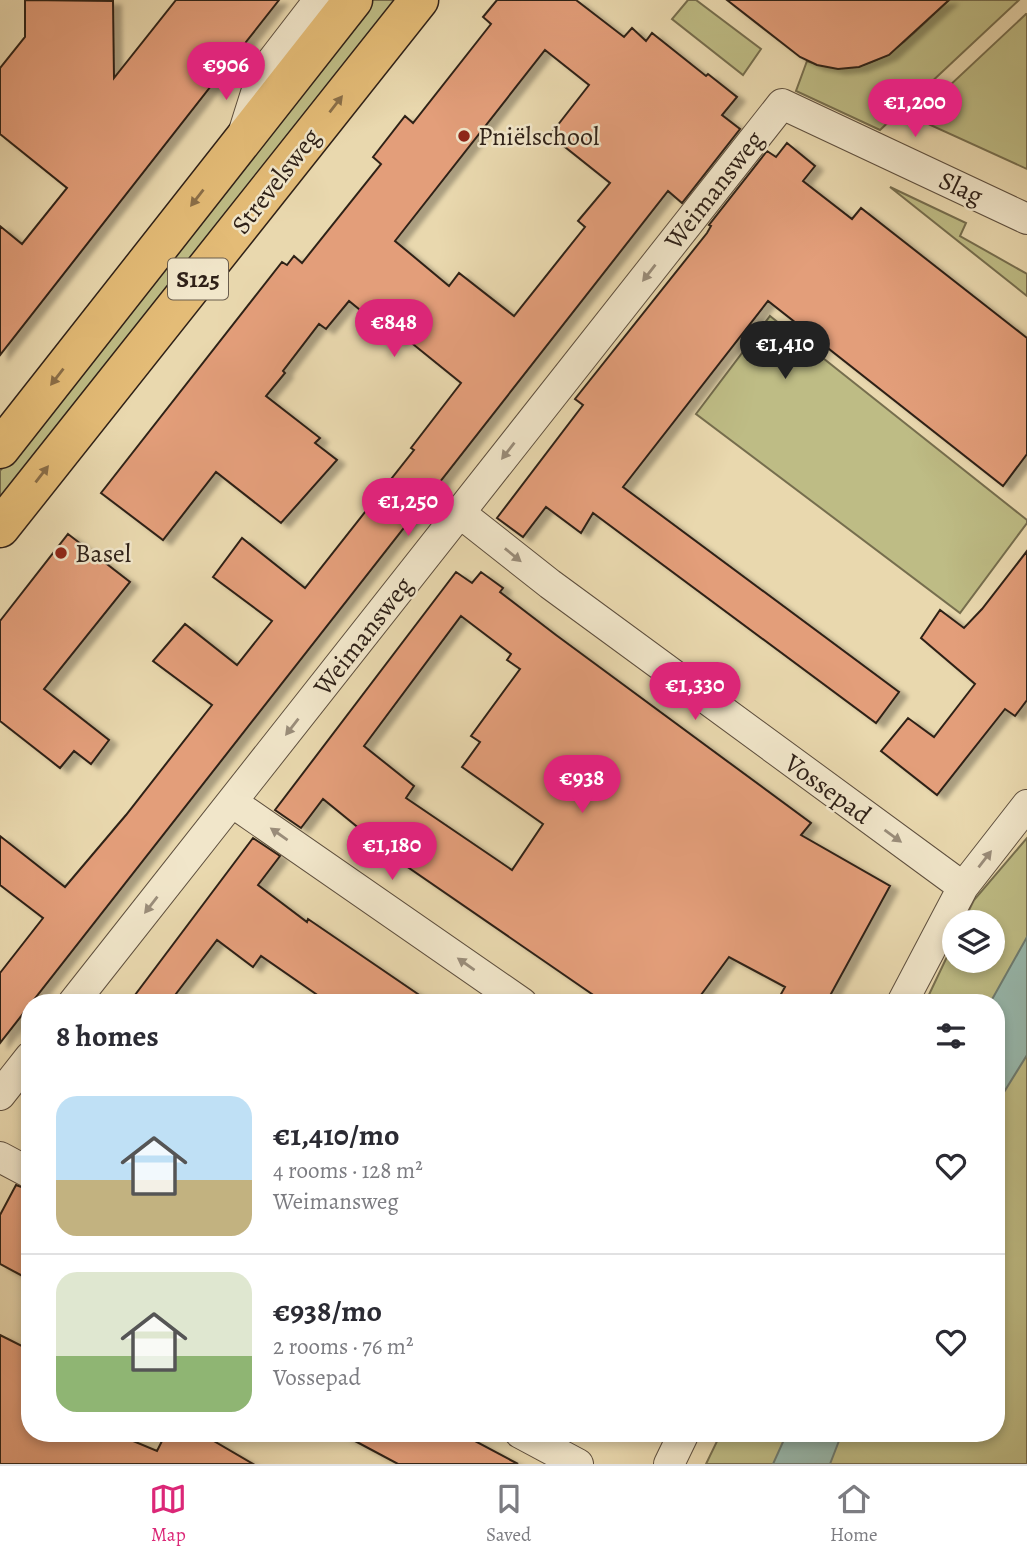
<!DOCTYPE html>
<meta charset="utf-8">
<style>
body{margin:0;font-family:Alegreya,serif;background:#f7f7f7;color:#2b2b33;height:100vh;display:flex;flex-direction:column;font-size:26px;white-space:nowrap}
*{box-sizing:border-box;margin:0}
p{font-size:23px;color:#7c7c81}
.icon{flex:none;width:38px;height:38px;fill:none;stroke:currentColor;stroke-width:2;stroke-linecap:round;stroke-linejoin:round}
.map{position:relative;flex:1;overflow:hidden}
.sheet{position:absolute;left:21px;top:994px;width:984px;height:448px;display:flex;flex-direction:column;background:#fff;border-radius:28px;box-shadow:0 4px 10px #0003}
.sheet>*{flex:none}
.buttons{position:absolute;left:942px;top:910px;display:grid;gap:14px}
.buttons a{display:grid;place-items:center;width:63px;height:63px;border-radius:50%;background:#fff;box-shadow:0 4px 10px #0003;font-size:35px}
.price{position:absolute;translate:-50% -60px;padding:0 16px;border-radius:24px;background:#db2777;color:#fff;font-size:23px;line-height:46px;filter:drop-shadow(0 2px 4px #0008)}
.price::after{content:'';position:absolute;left:50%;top:42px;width:21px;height:16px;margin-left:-10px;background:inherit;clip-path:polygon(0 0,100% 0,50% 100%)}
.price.active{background:#222;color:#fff}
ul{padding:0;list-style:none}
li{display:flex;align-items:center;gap:21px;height:175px;padding:0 35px}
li+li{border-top:2px solid #e1e1e2}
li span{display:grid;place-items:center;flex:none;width:196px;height:140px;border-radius:21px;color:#555}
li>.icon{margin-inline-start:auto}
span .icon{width:84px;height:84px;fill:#fffc;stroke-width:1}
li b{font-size:30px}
h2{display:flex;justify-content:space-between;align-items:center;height:84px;padding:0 35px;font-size:30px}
.tabs{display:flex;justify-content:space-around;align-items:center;height:98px;border-top:2px solid #e1e1e2;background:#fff;font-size:19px;color:#7c7c81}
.tabs a{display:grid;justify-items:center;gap:4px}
.tabs .active{color:#db2777}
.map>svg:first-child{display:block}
</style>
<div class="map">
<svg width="1027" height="1464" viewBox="0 0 1027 1464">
<defs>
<filter id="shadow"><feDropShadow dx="8" dy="4.5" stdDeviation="2" flood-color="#0004"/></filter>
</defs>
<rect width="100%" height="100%" fill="#e9d8ae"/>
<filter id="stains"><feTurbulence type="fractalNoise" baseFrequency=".00286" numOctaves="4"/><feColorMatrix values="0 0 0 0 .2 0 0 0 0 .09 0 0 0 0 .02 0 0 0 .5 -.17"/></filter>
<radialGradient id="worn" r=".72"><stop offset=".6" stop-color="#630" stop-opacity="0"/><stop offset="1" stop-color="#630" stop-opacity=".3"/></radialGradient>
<!-- green -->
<path fill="#bebc85" stroke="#766e4e" stroke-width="2" d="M371 0H401L0 506V471Z
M688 0H696L761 49 743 75 672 19Z
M949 0H1019L880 130 796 91 807 61C873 85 905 40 949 0Z
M1026 14H1027V169L915 118Z
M890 187 966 223 960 236 1027 274V296Z
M770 316 1027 520V523L960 613 696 414Z
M1027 838V1464H706L721 1433H996V1003H925L954 942V961H992V922H963L974 900Z"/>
<!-- water -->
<path fill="#97b9ae" stroke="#6d7c72" stroke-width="2" d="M1027 937V1055L996 1105V1003H990Z
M787 1433H842L830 1464H773Z"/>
<!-- building -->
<path fill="#e39e7a" stroke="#2f2118" stroke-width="2" fill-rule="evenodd" filter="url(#shadow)" d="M25 0 113 1 114 78 176 0H279L246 42 238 60 233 58 0 355V226L22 244 67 188 0 134V68L25 37Z
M497 0H576L624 37 632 28 646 41 652 33 706 76 708 74 737 97 722 115 740 129 682 203 668 191 0 1043V973L43 918 0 885V836L65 887 126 815 212 705 153 661 185 624 237 665 272 621 213 577 242 538 305 588 414 450 411 448 461 383 403 336 398 341 349 301 326 329 319 324 283 371 285 373 266 396 320 438 315 443 337 460 281 523 216 472 163 540 101 493 282 262 287 265 294 256 302 263 381 164 373 157 405 116 413 123 491 24 483 17ZM545 50 589 85 550 135 610 183 578 221 585 227 514 316 459 273 449 286 395 241Z
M727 0H949L889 55 859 67 838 69 817 65 800 57Z
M787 143 815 166 803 181 852 219 861 208 1027 338V454L1003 486 768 301 623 487 899 692 876 723 593 513 581 533 546 507 523 537 497 518 583 405 575 399 707 233 711 226 709 225 767 151 776 157Z
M68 534 130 582 44 689 109 740 91 764 74 751 60 768 0 721V621Z
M1027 551V700L1015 716 1005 709 937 795 881 751 908 718 934 737 975 684 921 638 940 610 964 628 982 609Z
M456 572 472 583 481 572 503 588 500 592 556 635 811 823 801 835 890 886 826 1003H776L785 987 729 957 695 1003H605L364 837 366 834 323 799 301 828 275 810ZM461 616 511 654 507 660 520 669 471 736 480 742 462 767 543 824 512 870 406 798 414 786 364 746Z
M253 838 280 856 258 885 307 922 308 919 431 1003H329L261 956 253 967 217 940 169 1003H129Z
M16 1185 30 1190V1280L0 1264V1215Z
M0 1335 30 1350V1433H114L157 1451 166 1433H200L253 1464H0Z
M340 1433H460L518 1464H398Z"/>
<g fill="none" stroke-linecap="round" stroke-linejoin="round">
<!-- street casing -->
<g stroke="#5e4f3e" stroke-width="32">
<path id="street" d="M244 131 262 74 319 0
M460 513 550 584 963 887
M232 802 522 1003
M73 1003 782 104 1027 219
M902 1003 963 887 1027 805
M0 1095 30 1057
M0 1157 30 1173
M520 1433 578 1464
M669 1464 684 1433"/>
</g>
<!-- primary casing -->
<g stroke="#2f2118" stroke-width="41">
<path id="primary" d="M0 449 353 0
M0 528 419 0"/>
</g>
<!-- street -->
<use href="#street" stroke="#f1e6ca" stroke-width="30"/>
<!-- primary -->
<use href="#primary" stroke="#e4bc77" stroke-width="38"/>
</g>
<!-- one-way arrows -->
<defs><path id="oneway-solid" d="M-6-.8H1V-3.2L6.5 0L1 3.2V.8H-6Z" transform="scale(1.75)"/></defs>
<g fill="#8a6e48">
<use href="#oneway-solid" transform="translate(336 104) rotate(-52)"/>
<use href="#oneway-solid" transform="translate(197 198) rotate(128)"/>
<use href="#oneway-solid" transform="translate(57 377) rotate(128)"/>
<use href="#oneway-solid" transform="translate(42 474) rotate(-52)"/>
</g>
<g fill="#9a8d7a">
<use href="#oneway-solid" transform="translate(649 273) rotate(128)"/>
<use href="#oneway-solid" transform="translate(508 451) rotate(128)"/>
<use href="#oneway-solid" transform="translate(513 555) rotate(39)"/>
<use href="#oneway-solid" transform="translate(292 727) rotate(128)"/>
<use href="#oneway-solid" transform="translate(279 834) rotate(-145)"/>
<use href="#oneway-solid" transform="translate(893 836) rotate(36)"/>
<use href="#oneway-solid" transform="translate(985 859) rotate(-52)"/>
<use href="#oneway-solid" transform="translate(151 905) rotate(128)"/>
<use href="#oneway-solid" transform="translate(466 964) rotate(-145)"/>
</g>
<!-- markers -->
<g fill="#8f2418" stroke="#f1e6ca" stroke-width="2.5">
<circle cx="464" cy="136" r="7"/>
<circle cx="61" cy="553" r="7"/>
</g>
<g text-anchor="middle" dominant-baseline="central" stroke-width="5" stroke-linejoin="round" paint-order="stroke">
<!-- shield labels -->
<rect fill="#f1e6ca" stroke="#695c4d" stroke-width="2" x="168" y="258.5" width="60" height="41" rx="5"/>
<g font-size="24" font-weight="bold" fill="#2f2118">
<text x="198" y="279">S125</text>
</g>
<!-- poi labels -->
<g font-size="26" fill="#2f2118" stroke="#f1e6ca" text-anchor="start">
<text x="478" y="136">Pniëlschool</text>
<text x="75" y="553">Basel</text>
</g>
<!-- street labels -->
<g font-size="26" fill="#2f2118" stroke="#f1e6ca">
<text transform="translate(276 181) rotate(-52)">Strevelsweg</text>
<text transform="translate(961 188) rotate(25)">Slag</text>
<text transform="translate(714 190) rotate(-52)">Weimansweg</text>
<text transform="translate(363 636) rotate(-52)">Weimansweg</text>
<text transform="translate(828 789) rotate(36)">Vossepad</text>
</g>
</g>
<rect width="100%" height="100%" filter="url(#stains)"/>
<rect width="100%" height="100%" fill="url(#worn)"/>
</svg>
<div class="buttons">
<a><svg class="icon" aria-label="layers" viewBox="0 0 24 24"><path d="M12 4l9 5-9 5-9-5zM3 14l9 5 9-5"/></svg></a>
</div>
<b class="price" style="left:226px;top:102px">€906</b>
<b class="price" style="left:915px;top:139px">€1,200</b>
<b class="price" style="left:394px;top:359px">€848</b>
<b class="price active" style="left:785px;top:381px">€1,410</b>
<b class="price" style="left:408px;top:538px">€1,250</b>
<b class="price" style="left:695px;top:722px">€1,330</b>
<b class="price" style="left:582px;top:815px">€938</b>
<b class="price" style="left:392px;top:882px">€1,180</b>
<section class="sheet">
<h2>8 homes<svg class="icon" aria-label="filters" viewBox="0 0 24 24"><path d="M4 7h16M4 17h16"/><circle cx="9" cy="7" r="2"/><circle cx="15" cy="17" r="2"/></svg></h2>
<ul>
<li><span style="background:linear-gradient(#bfe0f5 60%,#c2b280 0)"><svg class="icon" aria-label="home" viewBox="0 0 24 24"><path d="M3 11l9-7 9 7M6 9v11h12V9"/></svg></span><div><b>€1,410/mo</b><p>4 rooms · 128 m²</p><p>Weimansweg</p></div><svg class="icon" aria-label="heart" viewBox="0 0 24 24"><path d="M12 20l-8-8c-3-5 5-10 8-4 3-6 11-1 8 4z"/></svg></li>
<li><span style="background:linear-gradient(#dfe7d0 60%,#8fb573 0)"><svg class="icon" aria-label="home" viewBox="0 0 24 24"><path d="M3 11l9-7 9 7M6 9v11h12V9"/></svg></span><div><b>€938/mo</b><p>2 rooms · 76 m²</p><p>Vossepad</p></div><svg class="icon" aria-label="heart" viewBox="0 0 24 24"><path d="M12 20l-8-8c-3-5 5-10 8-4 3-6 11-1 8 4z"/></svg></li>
</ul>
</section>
</div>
<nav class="tabs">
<a class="active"><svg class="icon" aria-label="map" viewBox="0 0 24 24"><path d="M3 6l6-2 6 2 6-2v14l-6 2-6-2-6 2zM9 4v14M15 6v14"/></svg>Map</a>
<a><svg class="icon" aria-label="saved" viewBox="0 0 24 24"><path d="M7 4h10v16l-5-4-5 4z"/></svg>Saved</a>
<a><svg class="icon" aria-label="home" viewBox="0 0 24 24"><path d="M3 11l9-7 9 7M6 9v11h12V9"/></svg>Home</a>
</nav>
